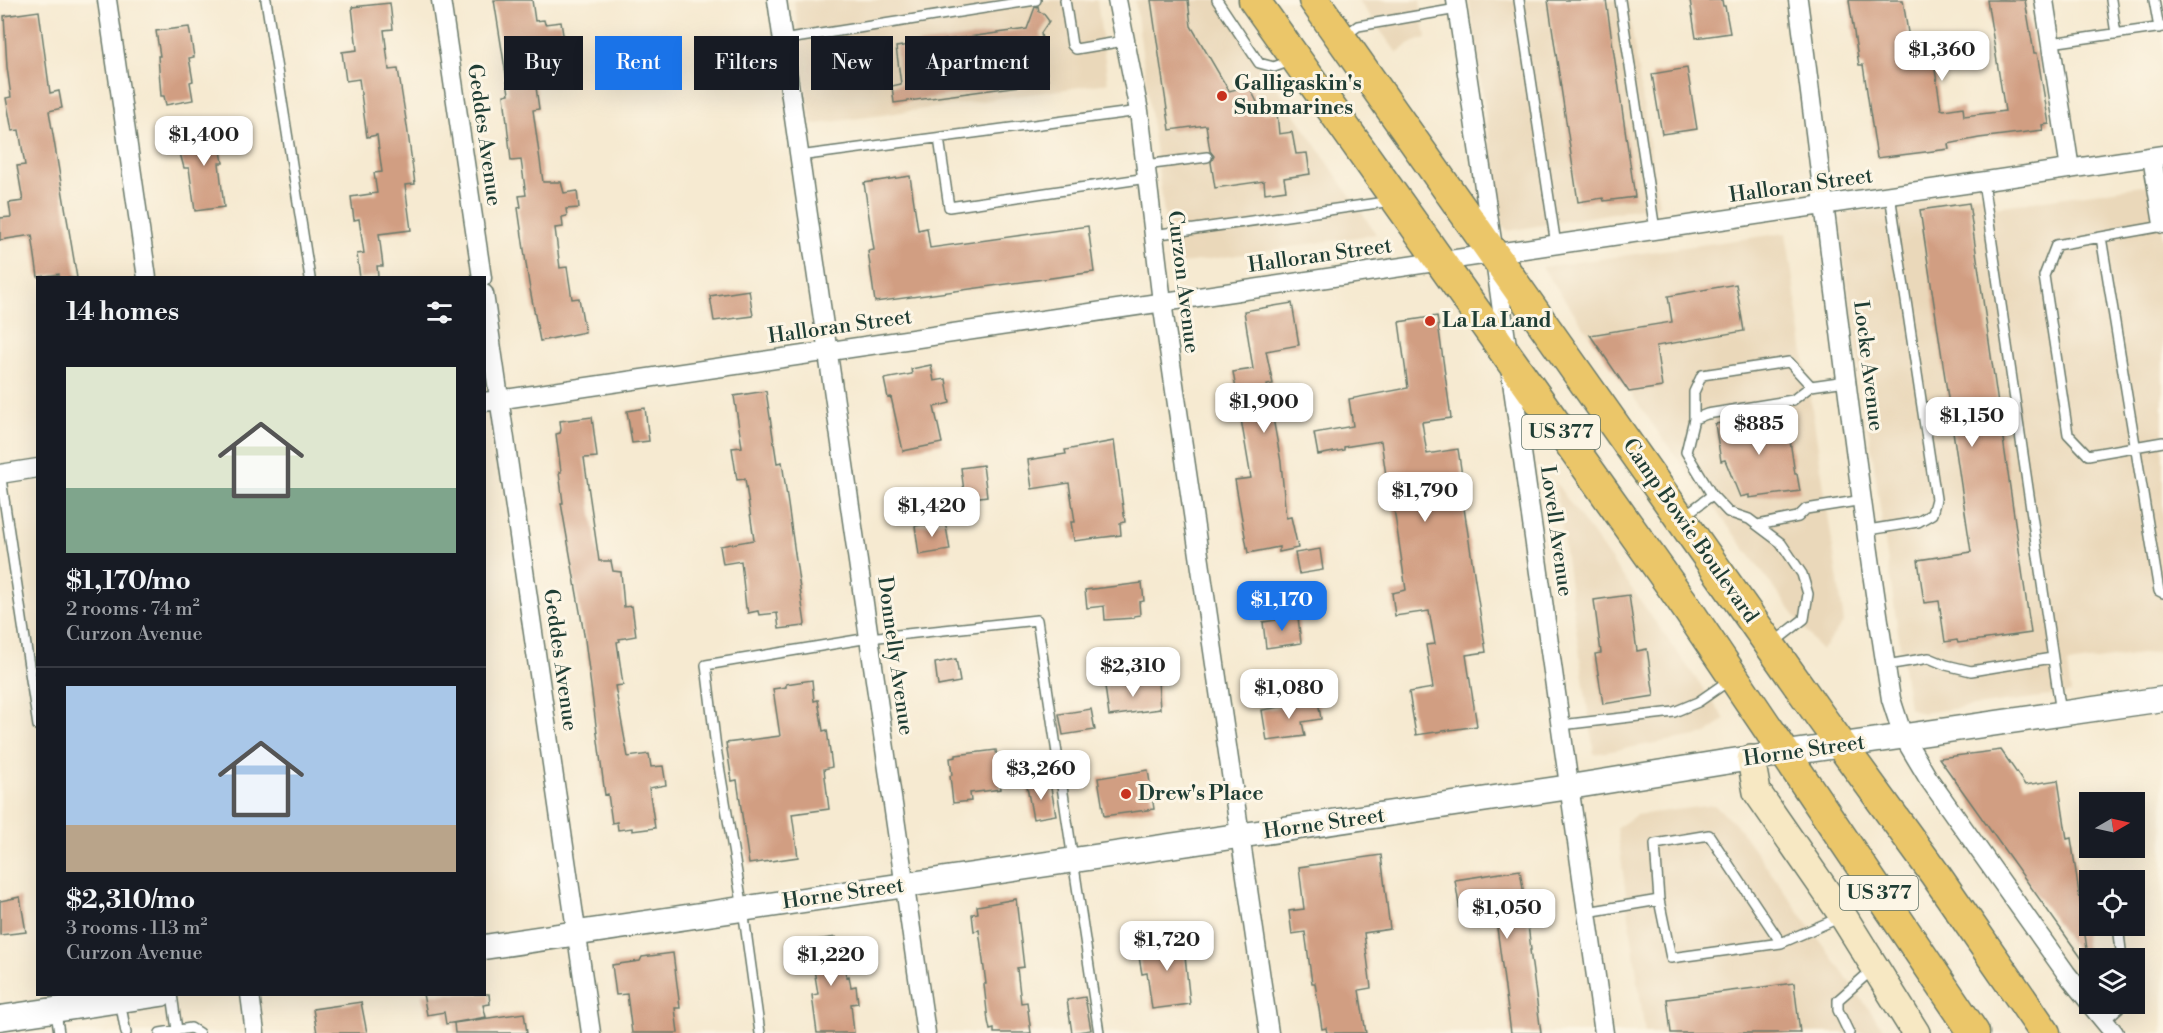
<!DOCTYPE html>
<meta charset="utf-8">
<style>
body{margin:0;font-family:"Libre Bodoni",serif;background:#242831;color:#f1f3f6;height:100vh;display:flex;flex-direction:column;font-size:22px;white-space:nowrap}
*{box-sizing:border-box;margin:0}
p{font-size:20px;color:#9ea1a6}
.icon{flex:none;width:33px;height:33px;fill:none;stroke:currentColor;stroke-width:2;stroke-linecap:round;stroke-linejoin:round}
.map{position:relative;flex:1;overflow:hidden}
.details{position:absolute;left:36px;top:276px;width:450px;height:720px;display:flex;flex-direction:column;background:#171b24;border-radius:0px;box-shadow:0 6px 24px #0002}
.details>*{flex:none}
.hud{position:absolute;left:504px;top:36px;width:570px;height:54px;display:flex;gap:12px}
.needle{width:39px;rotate:81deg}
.controls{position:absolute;left:2079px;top:792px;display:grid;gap:12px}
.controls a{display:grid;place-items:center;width:66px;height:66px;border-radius:0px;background:#171b24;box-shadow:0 6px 24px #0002;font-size:30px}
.price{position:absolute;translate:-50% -51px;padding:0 14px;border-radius:12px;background:#fff;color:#222;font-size:20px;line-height:39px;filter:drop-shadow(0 2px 3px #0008)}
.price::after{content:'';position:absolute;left:50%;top:36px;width:18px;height:14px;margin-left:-9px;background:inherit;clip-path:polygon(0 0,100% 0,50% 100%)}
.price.on{background:#1a73e8;color:#fff}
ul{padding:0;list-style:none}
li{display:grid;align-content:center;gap:12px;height:318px;padding:0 30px}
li+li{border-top:2px solid #363941}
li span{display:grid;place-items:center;height:186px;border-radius:0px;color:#555}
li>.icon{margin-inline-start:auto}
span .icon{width:108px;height:108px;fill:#fffc;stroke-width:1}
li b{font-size:26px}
h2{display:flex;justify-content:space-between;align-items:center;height:72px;padding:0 30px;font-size:26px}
.chip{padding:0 21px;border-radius:0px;background:#171b24;box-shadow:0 6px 24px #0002;font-size:21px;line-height:54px}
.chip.on{background:#1a73e8;color:#fff}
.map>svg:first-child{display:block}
</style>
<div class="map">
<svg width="2163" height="1033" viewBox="0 0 2163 1033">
<rect width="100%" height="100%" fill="#fcf5e5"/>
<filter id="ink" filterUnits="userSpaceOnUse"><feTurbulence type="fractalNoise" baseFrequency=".0167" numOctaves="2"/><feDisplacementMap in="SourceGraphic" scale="12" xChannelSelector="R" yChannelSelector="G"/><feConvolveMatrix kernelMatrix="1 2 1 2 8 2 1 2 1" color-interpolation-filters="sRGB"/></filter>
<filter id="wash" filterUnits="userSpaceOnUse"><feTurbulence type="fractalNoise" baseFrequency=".008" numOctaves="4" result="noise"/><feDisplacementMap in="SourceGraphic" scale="24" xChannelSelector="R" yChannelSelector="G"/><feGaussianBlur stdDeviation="1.35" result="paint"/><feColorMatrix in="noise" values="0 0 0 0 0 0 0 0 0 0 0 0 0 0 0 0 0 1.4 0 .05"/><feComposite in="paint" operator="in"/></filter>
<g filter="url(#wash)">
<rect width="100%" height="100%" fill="#f6ead1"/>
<!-- built -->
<path fill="#ead8ba" d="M794 0H1097L1108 83 811 125Z
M1135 0H1218L1376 234 1171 265Z
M1358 0H1420L1426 38 1412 43 1397 53Z
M1469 0H1627L1659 205 1508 231 1502 225Z
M2163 183V651L2067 664 2071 693 1922 713 1909 708 1839 224 1844 213 1993 193 1996 207Z
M1786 233 1844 622 1821 651 1655 428 1542 267Z
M1555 482 1725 719 1707 734 1594 754Z
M1714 805 1736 824 1886 1033H1645L1617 828 1636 815Z"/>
<g id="blocks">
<!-- building -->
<path fill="#d19e82" d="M494 0H532L535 21 544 20 545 24 561 22 564 41 548 44 551 62 533 65 539 109 533 110 543 182H561L564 193 577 191 579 208 566 209 567 216 562 217 563 227 555 228 560 268 567 267 572 299 579 298 585 332 540 341 529 284 518 208 521 207 519 196 526 195 521 160 511 161 504 95 509 94Z
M1151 0H1188L1191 26 1229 91 1249 86 1263 114 1277 112 1279 134 1292 132 1296 154 1307 153 1310 174 1284 178 1286 190 1265 193 1264 181 1215 188 1211 162 1214 156 1210 151 1206 125 1170 130Z
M1548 0H1606L1635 197 1604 201 1603 198 1578 202Z
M1690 0H1722L1723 6H1725L1730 33 1696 38Z
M1849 0H1903L1913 66 1934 63 1941 109 1944 110 1963 107 1964 116 2005 111 1987 0H2025L2034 53H2037L2049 124 2042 125 2043 130 1979 138 1948 144 1949 149 1877 158 1863 65H1859Z
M390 3 393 29 384 30 389 70 398 69 407 126 415 184 405 185 411 230 379 234 383 266H377L378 276 360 278 357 254 364 253 359 219 354 220 351 197 377 193 374 173 382 172 377 135 367 137 359 79 346 81 342 52 357 50 352 7Z
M1038 6 1039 12 1043 13 1049 21 1041 33 1048 82 894 103 892 86 901 84 896 47 1027 29 1035 7Z
M39 11 50 93 59 91 62 108 49 111 77 278H59V274L38 277 32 235 0 240V218L11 217 9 203 23 201 17 166 25 165 19 130 12 131 6 98 11 97 7 67 4 16Z
M189 27 194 57 189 58 193 81 190 82 193 100 166 105 164 96H161L158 56H160L156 31Z
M1687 68 1697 129 1662 134 1652 74Z
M198 125H217L223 163H219L224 207 195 211 189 168H184L177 142 200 138Z
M910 176 918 230 927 228 930 248 1088 226 1094 272 875 302 868 251 874 250 864 183Z
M1969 203 2031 633 1958 643 1957 640 1945 642 1939 601 1924 603 1918 560 1971 552 1920 210Z
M1736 284 1744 331 1656 346 1662 387 1629 392 1590 335 1672 322 1668 296Z
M749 290 753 316 714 321 710 296Z
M1292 303 1299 345 1266 351 1273 384 1267 385 1281 462 1286 518 1291 517 1298 548 1279 552V547L1248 553 1235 480 1251 478 1233 372 1253 369 1244 311Z
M1437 316 1451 418 1422 422 1427 454 1458 449 1463 482H1460L1486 652 1466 655 1477 726 1416 735 1409 692 1433 688 1426 645 1435 644 1429 611 1395 616 1392 593 1406 590 1392 495 1389 496 1381 441 1344 447V450L1318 455 1314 433 1353 426 1349 399 1408 388 1399 322Z
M931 365 934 381 946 379 950 403 934 407 942 443 903 451 891 397 888 398 884 379 912 374 911 369Z
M766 391 777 463 782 462 805 624 804 626 779 629 777 613 759 615 758 611 748 613 747 608H746L741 561 723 564 720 546 754 540 745 479 737 480 732 448 742 447 734 396Z
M645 408 649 441 632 443 627 411Z
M1786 414 1795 474H1797L1800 491 1749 498V495L1740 497 1725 460 1721 461 1715 424Z
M592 417 597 457 584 458 599 561H611L613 571 621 572 624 607 632 606 636 636 619 639 620 641 617 642 623 685 615 686 628 757 649 754 651 767 663 766 666 785 649 788 655 828 632 831V828L618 830 617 822 612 823 608 794 605 795 585 640 561 503H563L559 472H561L556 434 560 433 561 430 560 421Z
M1114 441 1125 522 1120 523 1121 535 1074 541 1071 522H1075L1069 483 1032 489 1028 460 1066 454 1065 450Z
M983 465 987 496 965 499 961 468Z
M945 521 950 550 919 555 915 526Z
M1320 549 1323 570 1299 574 1295 553Z
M1142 583 1144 601 1139 602 1140 615 1134 616V618L1105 620 1104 606 1087 608 1085 590Z
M1629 595 1637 651 1647 649 1654 696 1603 704 1595 654 1601 653 1594 600Z
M1298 617 1301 643 1266 648 1263 622Z
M956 659 960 682 938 686 935 663Z
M812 680 814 701 818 700 823 731 827 730 832 767 824 769 829 809 792 814 798 857 749 864 737 780 732 781 726 743 780 736 773 689 786 687V684Z
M1158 680 1160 709 1109 716 1105 686Z
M1318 701 1321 719 1302 722 1305 736 1267 741 1262 710Z
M1091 709 1095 730 1063 735 1059 714Z
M996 750 1001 789 970 793 971 801 953 803 950 776 952 775 950 758 956 757V755Z
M2001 750 2025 785 2058 780 2067 839 2071 838 2090 970 1939 758Z
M1148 770 1154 809 1104 816 1098 778Z
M1050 783 1056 815 1033 819 1027 787Z
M1381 855 1390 929 1364 933 1371 988 1359 990 1366 1033H1327L1326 1028 1322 1029 1315 983H1312L1305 932 1292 934 1289 911 1304 909 1299 867Z
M1520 870 1526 908 1531 950H1530L1541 1033H1511L1495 913 1461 918 1455 880Z
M20 897 26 932 0 935V901Z
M1016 899 1024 967 1017 968 1021 1003 1027 1002 1031 1033H994V1029L990 1030 988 1021 984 984H986L979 930 974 931 972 914 978 913 977 906Z
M1179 931 1180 938 1183 937 1190 1004 1152 1009 1147 973 1142 974 1139 957 1154 955 1153 940 1156 939 1155 934Z
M836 937 837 947 842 946 846 977 849 976 851 987 856 986 858 1003 851 1004 854 1033H817L812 995 818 994 812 957 805 959 802 942Z
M673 953 680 1008H675L678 1033H632L627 994 616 995 612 965 640 961 642 957Z
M1794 983 1800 1033H1671L1667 999Z
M423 994H489L490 1004 483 1005 486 1017 446 1024 444 1012 427 1015Z
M1085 997 1091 1030 1072 1033 1067 1000Z
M361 1002 367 1033H317L313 1009Z
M524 1013 527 1033H455L454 1023Z"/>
</g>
</g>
<g filter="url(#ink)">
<use href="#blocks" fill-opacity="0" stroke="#6a7a6b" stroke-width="1.5"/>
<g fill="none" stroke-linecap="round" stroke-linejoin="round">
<!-- service casing -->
<g stroke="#6a7a6b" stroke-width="12">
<path id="service" d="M266 0 310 278
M1065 0 1072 45 1076 49 1124 41
M1217 0 1259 63 1274 67 1293 60
M1519 0 1556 245
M1620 0 1655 230
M2111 0 2116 34
M2154 0 2159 28
M1344 36 1358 26 1457 9
M782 40 1036 0
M2051 43 2163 27
M939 138 949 207 1147 178
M799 156 1139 111
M1145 165 1207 157
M1983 182 2061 713
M2163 226 2056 245 2044 276 2068 434 2088 455 2163 442
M1153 235 1392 201
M2101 237 2159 591 2163 593
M1694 419 1707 414 1793 400 1811 386 1846 381
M0 472 38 726
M1712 495 1686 452 1694 419V392L1702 375 1789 362 1811 386
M1684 516 1712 495 1728 512 1749 519 1781 543 1802 574 1808 594 1804 619 1772 644
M1758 525 1798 517 1806 509 1863 500
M1868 530 1918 522 1932 514 1936 499 1890 195
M1886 665 1929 658 1946 665 1971 671 2052 658
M1561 725 1674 712 1698 702 1731 679
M1659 900 1671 958 1781 943
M1587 912 1659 900 1655 844 1709 835 1781 943 1841 917
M2118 926 2122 958
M172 994 177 1030
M120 1001 126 1033
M56 1012 59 1033
M2104 1021 2123 1004
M160 1033 191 1028 199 1033
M760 1033 743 909 716 748 706 665 869 638 1037 620 1099 1033
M1849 1033 1838 1010V1000L1873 969"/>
</g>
<!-- minor casing -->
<g stroke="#6a7a6b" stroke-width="21">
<path id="minor" d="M107 0 147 278
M441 0 482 278
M777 0 926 1033
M1117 0 1139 111 1162 302 1269 1033
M1456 0 1494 254 1604 1033
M1798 0C1829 233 1854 467 1891 699L1903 736 1928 778 2066 973 2090 1003
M2044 0 2070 169
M2152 157 2163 224
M484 294 591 1033
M484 402 2163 155
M0 474 38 468
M250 994 255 1033
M2090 1004 2114 1033"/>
</g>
<!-- tertiary casing -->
<g stroke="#6a7a6b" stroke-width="27">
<path id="tertiary" d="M484 947 1570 787 1725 762 2163 699
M0 1018 161 994"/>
</g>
<!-- secondary casing -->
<g stroke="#6a7a6b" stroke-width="30">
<path id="secondary" d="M1751 759 1757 792 1843 916 1916 1033"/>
</g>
<!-- primary casing -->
<g stroke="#6a7a6b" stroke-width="33">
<path id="primary" d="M1254 0 1682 601 1974 1033
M1314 0 1820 716 1935 874 2045 1033"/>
</g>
<!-- service -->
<use href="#service" stroke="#fff" stroke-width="9"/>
<!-- minor -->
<use href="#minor" stroke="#fff" stroke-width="18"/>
<!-- tertiary -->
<use href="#tertiary" stroke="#fff" stroke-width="24"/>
<!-- secondary -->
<use href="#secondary" stroke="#f7e8c3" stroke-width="27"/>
<!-- primary -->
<use href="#primary" stroke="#ebc669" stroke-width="30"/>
</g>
</g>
<!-- markers -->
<g fill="#c8321e" stroke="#fcf5e5" stroke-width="2">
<circle cx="1222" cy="96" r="6"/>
<circle cx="1430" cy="321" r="6"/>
<circle cx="1126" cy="794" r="6"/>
</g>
<g text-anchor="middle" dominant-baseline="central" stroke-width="6" stroke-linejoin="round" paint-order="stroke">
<!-- shield labels -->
<g fill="#fcf5e5" stroke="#617469" stroke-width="1.5">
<rect x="1522" y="415" width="78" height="34" rx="4.5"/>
<rect x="1840" y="876" width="78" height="34" rx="4.5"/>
</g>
<g font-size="20" font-weight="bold" fill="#1f3d34">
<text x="1561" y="432">US 377</text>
<text x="1879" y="893">US 377</text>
</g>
<!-- poi labels -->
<g font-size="21" font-weight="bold" fill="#1f3d34" stroke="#fcf5e5" text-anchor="start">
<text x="1234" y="84">Galligaskin's<tspan x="1234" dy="24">Submarines</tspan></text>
<text x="1442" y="321">La La Land</text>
<text x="1138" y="794">Drew's Place</text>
</g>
<!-- street labels -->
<g font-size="21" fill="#1f3d34" stroke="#fcf5e5">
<text transform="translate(484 135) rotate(82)">Geddes Avenue</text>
<text transform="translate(1801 186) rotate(-8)">Halloran Street</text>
<text transform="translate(1320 256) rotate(-8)">Halloran Street</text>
<text transform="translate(1183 282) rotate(83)">Curzon Avenue</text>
<text transform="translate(840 327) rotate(-8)">Halloran Street</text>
<text transform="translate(1868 366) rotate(83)">Locke Avenue</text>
<text transform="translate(1556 531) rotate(82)">Lovell Avenue</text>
<text transform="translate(1690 531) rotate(55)">Camp Bowie Boulevard</text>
<text transform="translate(895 656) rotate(82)">Donnelly Avenue</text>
<text transform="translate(560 660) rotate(82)">Geddes Avenue</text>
<text transform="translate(1804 751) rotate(-8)">Horne Street</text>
<text transform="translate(1324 824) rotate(-8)">Horne Street</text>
<text transform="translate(843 894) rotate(-8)">Horne Street</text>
</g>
</g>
</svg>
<div class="controls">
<a><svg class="needle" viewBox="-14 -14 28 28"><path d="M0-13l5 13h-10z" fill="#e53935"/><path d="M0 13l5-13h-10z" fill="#9ea1a6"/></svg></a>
<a><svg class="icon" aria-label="locate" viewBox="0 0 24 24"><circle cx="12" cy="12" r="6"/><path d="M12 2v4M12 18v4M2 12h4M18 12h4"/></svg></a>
<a><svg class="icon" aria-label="layers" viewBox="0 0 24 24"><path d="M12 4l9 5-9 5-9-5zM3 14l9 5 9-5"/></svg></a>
</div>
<b class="price" style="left:1942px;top:82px">$1,360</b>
<b class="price" style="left:204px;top:167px">$1,400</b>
<b class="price" style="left:1264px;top:434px">$1,900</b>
<b class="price" style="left:1972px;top:448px">$1,150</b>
<b class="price" style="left:1759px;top:456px">$885</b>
<b class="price" style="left:1425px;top:523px">$1,790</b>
<b class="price" style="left:932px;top:538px">$1,420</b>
<b class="price on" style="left:1282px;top:632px">$1,170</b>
<b class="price" style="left:1133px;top:698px">$2,310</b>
<b class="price" style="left:1289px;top:720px">$1,080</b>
<b class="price" style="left:1041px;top:801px">$3,260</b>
<b class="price" style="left:1507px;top:940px">$1,050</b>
<b class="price" style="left:1167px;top:972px">$1,720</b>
<b class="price" style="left:831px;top:987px">$1,220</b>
<div class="hud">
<a class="chip">Buy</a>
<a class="chip on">Rent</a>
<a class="chip">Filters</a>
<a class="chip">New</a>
<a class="chip">Apartment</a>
</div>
<section class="details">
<h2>14 homes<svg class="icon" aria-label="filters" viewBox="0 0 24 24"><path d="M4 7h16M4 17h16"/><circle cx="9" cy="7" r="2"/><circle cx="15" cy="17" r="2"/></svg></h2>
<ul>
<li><span style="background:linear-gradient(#dfe7d0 65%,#7fa58c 0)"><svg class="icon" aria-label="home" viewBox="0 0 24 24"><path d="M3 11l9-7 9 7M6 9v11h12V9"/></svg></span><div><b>$1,170/mo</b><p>2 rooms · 74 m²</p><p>Curzon Avenue</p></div></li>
<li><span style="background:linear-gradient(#a9c7e8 75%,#b9a48a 0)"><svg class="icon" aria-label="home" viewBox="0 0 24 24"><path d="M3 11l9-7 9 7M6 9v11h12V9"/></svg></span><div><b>$2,310/mo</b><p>3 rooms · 113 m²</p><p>Curzon Avenue</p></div></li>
</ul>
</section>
</div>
